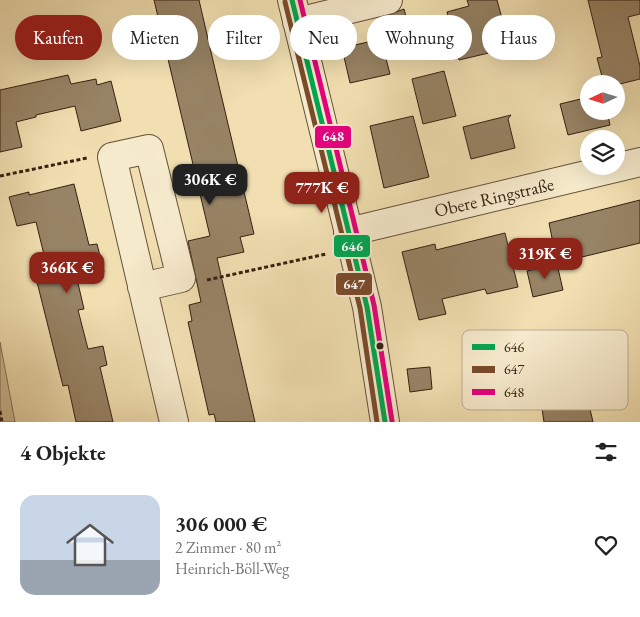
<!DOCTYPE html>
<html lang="de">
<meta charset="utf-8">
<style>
body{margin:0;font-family:"EB Garamond",serif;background:#f6f6f6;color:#222;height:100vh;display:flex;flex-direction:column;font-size:19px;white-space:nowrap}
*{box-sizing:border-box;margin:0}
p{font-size:16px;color:#767676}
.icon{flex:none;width:28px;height:28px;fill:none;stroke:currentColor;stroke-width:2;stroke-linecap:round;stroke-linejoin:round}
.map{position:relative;height:422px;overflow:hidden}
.side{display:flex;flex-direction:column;background:#fff;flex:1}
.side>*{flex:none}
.hud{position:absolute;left:15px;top:15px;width:610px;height:45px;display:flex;gap:10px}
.needle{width:32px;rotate:266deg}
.fabs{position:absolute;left:580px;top:75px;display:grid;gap:10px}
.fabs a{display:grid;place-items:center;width:45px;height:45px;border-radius:50%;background:#fff;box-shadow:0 5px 20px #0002;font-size:25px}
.price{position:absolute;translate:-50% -42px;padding:0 11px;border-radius:10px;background:#8f2418;color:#fff;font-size:16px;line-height:32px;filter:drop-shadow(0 1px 2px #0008)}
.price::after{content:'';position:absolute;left:50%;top:30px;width:15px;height:11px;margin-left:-8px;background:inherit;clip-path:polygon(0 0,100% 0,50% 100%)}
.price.selected{background:#222;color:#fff}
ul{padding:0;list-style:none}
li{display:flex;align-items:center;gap:15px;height:125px;padding:0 20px}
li+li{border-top:1px solid #e0e0e0}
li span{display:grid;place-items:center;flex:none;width:140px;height:100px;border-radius:15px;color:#555}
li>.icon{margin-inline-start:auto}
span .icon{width:60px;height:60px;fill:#fffc;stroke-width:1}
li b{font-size:21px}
h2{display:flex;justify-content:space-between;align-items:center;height:60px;padding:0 20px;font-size:21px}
.chip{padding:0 18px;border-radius:22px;background:#fff;box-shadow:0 5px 20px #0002;font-size:18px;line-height:45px}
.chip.selected{background:#8f2418;color:#fff}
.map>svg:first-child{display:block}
</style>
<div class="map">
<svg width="640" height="422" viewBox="0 0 640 422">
<rect width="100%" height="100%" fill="#f1dfb1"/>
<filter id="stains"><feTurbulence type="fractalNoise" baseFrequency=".004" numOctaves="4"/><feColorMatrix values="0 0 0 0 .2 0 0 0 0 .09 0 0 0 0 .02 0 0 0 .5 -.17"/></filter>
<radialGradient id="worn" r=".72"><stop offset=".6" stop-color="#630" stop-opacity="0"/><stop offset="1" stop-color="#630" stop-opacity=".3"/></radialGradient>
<!-- green -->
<path fill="#d1bf96" stroke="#837054" d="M0 342 15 422H0Z"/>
<!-- building -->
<path fill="#978365" stroke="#352012" d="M154 0H199L211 52 254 234 240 237 244 252 217 258 255 422H216L214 414 209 415 188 322 192 321 189 305 201 302 188 241 210 236Z
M467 0H497L510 48 459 60 447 12 469 6Z
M588 0H640V14L628 17 640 66V79L616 85 604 84 597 58 602 57Z
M404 9 410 32 389 37 383 17Z
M381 39 390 74 350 83 342 48Z
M444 71 456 116 423 124 412 79Z
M68 75 71 84 96 79 97 85 111 81 121 121 81 131 75 106 36 115V117L16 122 22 147 0 152V90Z
M589 97V111H607L610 125 568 135 560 104Z
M511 115 508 119 515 148 471 159 463 127Z
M413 116 429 177 384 188 370 126Z
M74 184 89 245 97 244 104 272 77 279 84 309 78 310 88 349 103 346 107 365 100 367 113 422H76L68 385 63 386 34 270 47 267 36 222 17 226 9 197 29 192V195Z
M640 200V243L557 263 549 223Z
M505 233 518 287 487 294 485 289 442 299 446 314 419 320 402 252 435 244 436 250Z
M557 264 563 290 533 297 527 271Z
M578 357 585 397 587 396 593 422H544L541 402 549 400 543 362Z
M430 367 432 389 410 392 407 369Z"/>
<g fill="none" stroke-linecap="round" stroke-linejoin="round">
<!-- minor casing -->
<g stroke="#64503a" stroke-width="30">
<path id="minor" d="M292 0 367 307 385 422
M297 22 388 0
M348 232 640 162
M142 287 181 278 149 149 112 157 174 422"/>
</g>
<!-- path -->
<path stroke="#352012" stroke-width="3" stroke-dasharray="4 2.5" stroke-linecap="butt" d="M0 176 87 158
M207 280 326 254
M0 411 2 422"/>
<!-- minor -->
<use href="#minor" stroke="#f6eacc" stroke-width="28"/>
<!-- bus-1 casing -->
<g stroke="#f6eacc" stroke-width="9">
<path id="bus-1" d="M292 0 367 307 385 422"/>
</g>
<!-- bus-2 casing -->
<g stroke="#f6eacc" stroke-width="9">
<path id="bus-2" d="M285 2 360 308 377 422"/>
</g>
<!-- bus-3 casing -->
<g stroke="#f6eacc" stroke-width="9">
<path id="bus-3" d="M300 0 374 305 392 421"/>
</g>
<!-- bus-1 -->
<use href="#bus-1" stroke="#00a651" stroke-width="5"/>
<!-- bus-2 -->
<use href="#bus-2" stroke="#7a4b2a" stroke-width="5"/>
<!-- bus-3 -->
<use href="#bus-3" stroke="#e5007d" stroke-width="5"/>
</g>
<!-- markers -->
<circle fill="#352012" stroke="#f6eacc" stroke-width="2" cx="380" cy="346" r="4.5"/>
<g text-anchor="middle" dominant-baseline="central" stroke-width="4.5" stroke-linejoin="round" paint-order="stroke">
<!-- street labels -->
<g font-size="18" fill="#352012" stroke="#f6eacc">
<text transform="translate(494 197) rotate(-13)">Obere Ringstraße</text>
</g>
</g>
<!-- legend -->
<rect x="462" y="330" width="166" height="80" rx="8" fill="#f6eacc" stroke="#bcad94" stroke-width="1"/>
<rect x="472" y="344" width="23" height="6" fill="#00a651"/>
<rect x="472" y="366" width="23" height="7" fill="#7a4b2a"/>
<rect x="472" y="389" width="23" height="6" fill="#e5007d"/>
<g font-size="14" fill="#352012">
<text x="504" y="352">646</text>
<text x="504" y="374">647</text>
<text x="504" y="397">648</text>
</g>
<g stroke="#f6eacc" stroke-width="2">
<rect x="314" y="125" width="38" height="24" rx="5" fill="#e5007d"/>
<rect x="333" y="234" width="38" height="24" rx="5" fill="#00a651"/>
<rect x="335" y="272" width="38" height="24" rx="5" fill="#7a4b2a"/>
</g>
<g font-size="14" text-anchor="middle" font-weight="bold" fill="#fff">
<text x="333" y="141">648</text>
<text x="352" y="251">646</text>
<text x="354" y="289">647</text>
</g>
<rect width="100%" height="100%" filter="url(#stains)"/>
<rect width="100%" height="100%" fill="url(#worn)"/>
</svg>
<div class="fabs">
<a><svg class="needle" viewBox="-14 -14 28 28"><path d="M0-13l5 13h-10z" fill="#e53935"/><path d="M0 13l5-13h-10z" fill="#767676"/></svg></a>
<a><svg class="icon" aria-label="layers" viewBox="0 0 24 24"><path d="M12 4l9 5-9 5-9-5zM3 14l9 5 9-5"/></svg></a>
</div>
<b class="price selected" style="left:210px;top:206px">306K €</b>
<b class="price" style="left:322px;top:214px">777K €</b>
<b class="price" style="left:545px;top:280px">319K €</b>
<b class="price" style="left:67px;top:294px">366K €</b>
<div class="hud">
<a class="chip selected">Kaufen</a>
<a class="chip">Mieten</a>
<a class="chip">Filter</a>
<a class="chip">Neu</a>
<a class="chip">Wohnung</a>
<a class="chip">Haus</a>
</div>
</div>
<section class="side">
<h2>4 Objekte<svg class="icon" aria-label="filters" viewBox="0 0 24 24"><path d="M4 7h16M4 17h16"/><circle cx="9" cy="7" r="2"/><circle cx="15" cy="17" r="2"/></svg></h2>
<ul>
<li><span style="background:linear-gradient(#c9d6e8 65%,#9aa5b1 0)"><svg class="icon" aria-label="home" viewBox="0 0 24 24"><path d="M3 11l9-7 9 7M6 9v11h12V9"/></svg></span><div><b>306 000 €</b><p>2 Zimmer · 80 m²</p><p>Heinrich-Böll-Weg</p></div><svg class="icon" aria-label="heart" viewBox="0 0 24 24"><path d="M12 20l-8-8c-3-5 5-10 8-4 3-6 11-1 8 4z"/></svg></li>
</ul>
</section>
